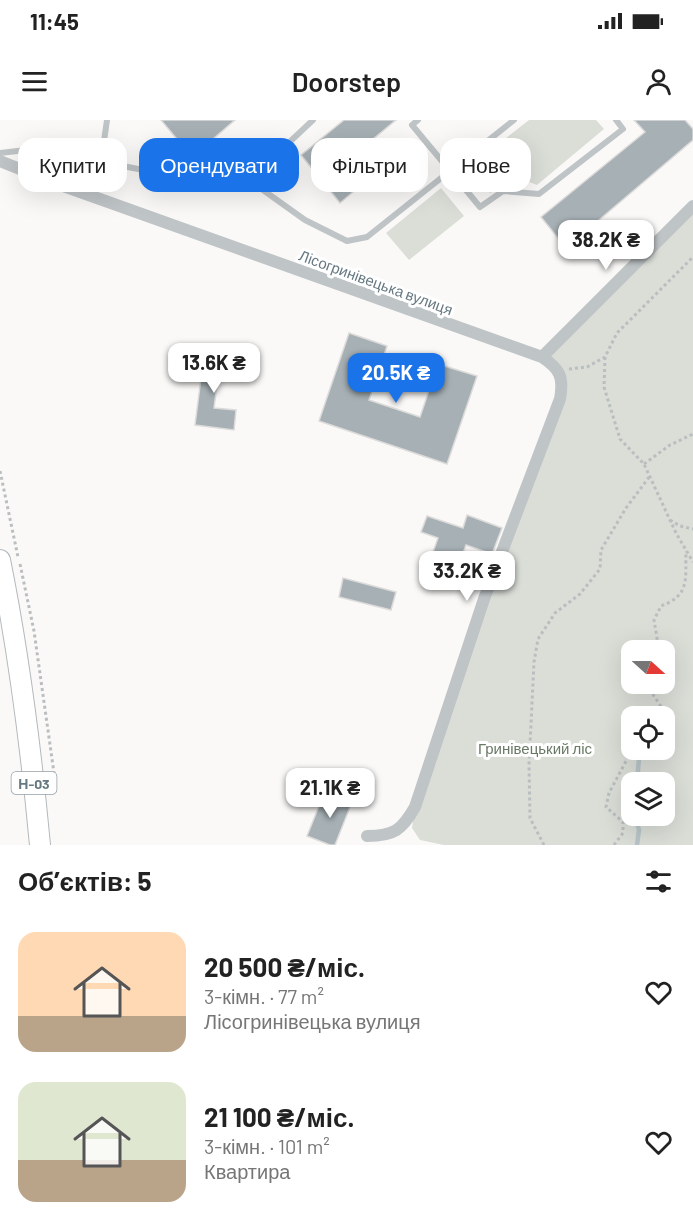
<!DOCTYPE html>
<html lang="uk">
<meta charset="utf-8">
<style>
body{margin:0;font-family:Barlow,sans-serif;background:#f2f2f2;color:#222;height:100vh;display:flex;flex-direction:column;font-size:22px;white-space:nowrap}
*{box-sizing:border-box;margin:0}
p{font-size:20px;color:#767676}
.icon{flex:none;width:33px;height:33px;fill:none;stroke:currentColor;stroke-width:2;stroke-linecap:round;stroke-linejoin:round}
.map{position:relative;height:725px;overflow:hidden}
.details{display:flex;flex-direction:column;background:#fff;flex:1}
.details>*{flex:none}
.guide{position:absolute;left:18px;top:18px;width:657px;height:54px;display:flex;gap:12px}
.needle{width:39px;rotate:111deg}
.tools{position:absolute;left:621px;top:520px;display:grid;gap:12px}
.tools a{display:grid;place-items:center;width:54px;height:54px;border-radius:12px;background:#fff;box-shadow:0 6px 24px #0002;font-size:30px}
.price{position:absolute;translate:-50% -51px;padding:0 14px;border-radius:12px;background:#fff;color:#222;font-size:20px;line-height:39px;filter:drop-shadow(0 2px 3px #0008)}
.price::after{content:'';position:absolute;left:50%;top:36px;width:18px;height:14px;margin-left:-9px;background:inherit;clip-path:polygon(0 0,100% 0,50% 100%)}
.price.selected{background:#1a73e8;color:#fff}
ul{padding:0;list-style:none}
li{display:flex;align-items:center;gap:18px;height:150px;padding:0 18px}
li span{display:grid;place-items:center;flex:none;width:168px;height:120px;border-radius:18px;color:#555}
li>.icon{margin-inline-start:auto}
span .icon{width:72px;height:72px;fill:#fffc;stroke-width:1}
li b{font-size:26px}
h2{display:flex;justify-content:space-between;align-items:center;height:72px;padding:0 18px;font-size:26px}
.pill{padding:0 21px;border-radius:18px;background:#fff;box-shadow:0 6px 24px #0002;font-size:21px;line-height:54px}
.pill.selected{background:#1a73e8;color:#fff}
.status{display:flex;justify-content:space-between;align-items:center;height:42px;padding:0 30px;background:#fff;direction:ltr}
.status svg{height:16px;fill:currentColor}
header{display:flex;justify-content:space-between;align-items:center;height:78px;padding:0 18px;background:#fff;font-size:27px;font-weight:600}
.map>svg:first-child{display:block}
</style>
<div class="status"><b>11:45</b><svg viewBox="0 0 49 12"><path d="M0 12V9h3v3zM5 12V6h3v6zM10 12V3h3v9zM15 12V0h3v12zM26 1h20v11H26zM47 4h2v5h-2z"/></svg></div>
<header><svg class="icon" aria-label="menu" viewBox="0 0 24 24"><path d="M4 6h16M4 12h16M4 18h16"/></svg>Doorstep<svg class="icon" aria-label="person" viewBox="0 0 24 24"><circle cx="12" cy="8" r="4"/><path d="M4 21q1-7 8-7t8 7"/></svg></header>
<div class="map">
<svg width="693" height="725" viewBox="0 0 693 725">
<rect width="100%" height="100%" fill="#faf9f8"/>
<!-- green -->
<path fill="#daded7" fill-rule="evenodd" d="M529 0H596L604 9 537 65 517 57 490 73 469 47Z
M441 68 464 96 409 140 386 113Z
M693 86V725H444L420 720 412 708 415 687 562 265 542 237ZM632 531H664V564H632ZM632 597H664V630H632ZM632 663H664V696H632Z"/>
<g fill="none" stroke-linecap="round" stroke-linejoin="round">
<!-- stream -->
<path stroke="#b8c5c8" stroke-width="4.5" d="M637 663 639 638
M635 696 639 710 637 725"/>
</g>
<!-- building -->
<path fill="#a6b0b5" stroke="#dcdbda" stroke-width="1.5" d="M161 0H235L192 37Z
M344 0H396L355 34 373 55 340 83 301 35Z
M634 0H685L693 9V20L566 128 541 97 645 12Z
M349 213 387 226 369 280 420 297 438 244 477 256 447 344 319 301Z
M204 235 235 239 233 259 218 257 214 288 236 290 234 310 195 305Z
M467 395 502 408 492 434 466 425 459 444 432 435 438 418 421 412 427 396 463 408Z
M343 458 396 472 391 490 339 477Z
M325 671 352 682 335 725H330L307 716Z"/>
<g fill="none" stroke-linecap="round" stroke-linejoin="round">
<!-- primary casing -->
<g stroke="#b3b9bc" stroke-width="22">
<path id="primary" d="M0 440C19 534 31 629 40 725"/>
</g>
<!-- path -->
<path stroke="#babec0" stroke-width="3" stroke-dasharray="3 3" stroke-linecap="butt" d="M605 237 604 267 620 319 644 344 676 413 693 442
M569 249 587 247 605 237 617 213 693 137
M644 344 670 325 693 314
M0 351 18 437
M670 400 680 406 693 409
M20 444 34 511 54 653
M655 531 658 524 654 500 661 486C691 475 685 458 686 431
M646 564 664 591 662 597
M544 725 530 698 529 645 534 542 538 519 555 493 580 474 600 449 601 430 626 388 650 356
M614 725 623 713V702L606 687 609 673 632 630"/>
<!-- lane -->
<path stroke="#bfc4c7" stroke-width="6" d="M418 0 412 5 480 87 503 71 539 74 623 9 616 0
M0 33 35 29 195 60H249L313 0
M101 42 107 0
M249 60 305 100 347 121 367 117 514 0"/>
<!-- street -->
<path stroke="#bfc4c7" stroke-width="12" d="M0 41 55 63 542 237C560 249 564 257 560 279L484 479 415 687C402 710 394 716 367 716
M542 237 693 86"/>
<!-- primary -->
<use href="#primary" stroke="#fff" stroke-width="20"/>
</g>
<g text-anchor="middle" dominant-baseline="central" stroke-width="6" stroke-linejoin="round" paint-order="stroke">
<!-- shield labels -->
<rect fill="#fff" stroke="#94a0a7" stroke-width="1.5" x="11.5" y="652" width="45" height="22" rx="4.5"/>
<g font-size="14" font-weight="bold" fill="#667881">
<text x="34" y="663">Н-03</text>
</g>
<!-- street labels -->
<g font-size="15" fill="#667881" stroke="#fff">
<text transform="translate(376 162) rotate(20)">Лісогринівецька вулиця</text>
</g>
<!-- park labels -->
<g font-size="15" fill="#6a7965" stroke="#fff">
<text x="535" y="628">Гринівецький ліс</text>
</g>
</g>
</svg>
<div class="tools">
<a><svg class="needle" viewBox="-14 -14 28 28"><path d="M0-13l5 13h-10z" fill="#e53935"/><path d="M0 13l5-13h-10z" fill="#767676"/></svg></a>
<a><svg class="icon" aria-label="locate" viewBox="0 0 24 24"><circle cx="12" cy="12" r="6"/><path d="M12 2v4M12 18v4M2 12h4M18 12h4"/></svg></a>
<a><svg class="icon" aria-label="layers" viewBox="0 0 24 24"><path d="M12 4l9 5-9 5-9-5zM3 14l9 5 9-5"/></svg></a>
</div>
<b class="price" style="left:606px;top:151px">38.2K ₴</b>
<b class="price" style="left:214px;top:274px">13.6K ₴</b>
<b class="price selected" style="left:396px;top:284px">20.5K ₴</b>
<b class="price" style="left:467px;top:482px">33.2K ₴</b>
<b class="price" style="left:330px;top:699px">21.1K ₴</b>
<div class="guide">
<a class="pill">Купити</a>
<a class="pill selected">Орендувати</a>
<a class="pill">Фільтри</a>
<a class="pill">Нове</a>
</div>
</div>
<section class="details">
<h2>Об’єктів: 5<svg class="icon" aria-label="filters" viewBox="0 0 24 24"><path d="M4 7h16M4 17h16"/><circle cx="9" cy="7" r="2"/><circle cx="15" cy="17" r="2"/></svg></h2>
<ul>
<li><span style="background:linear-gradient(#ffd9b3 70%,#b9a48a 0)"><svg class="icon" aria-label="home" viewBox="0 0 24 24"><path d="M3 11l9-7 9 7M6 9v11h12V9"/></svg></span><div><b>20 500 ₴/міс.</b><p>3-кімн. · 77 m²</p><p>Лісогринівецька вулиця</p></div><svg class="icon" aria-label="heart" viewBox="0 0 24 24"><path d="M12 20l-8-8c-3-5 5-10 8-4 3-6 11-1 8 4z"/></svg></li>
<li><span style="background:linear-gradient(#dfe7d0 65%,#b9a48a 0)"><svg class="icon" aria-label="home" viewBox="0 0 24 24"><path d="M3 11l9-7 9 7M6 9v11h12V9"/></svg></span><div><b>21 100 ₴/міс.</b><p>3-кімн. · 101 m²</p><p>Квартира</p></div><svg class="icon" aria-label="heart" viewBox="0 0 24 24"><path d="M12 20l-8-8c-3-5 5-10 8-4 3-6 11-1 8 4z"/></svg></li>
</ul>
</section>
